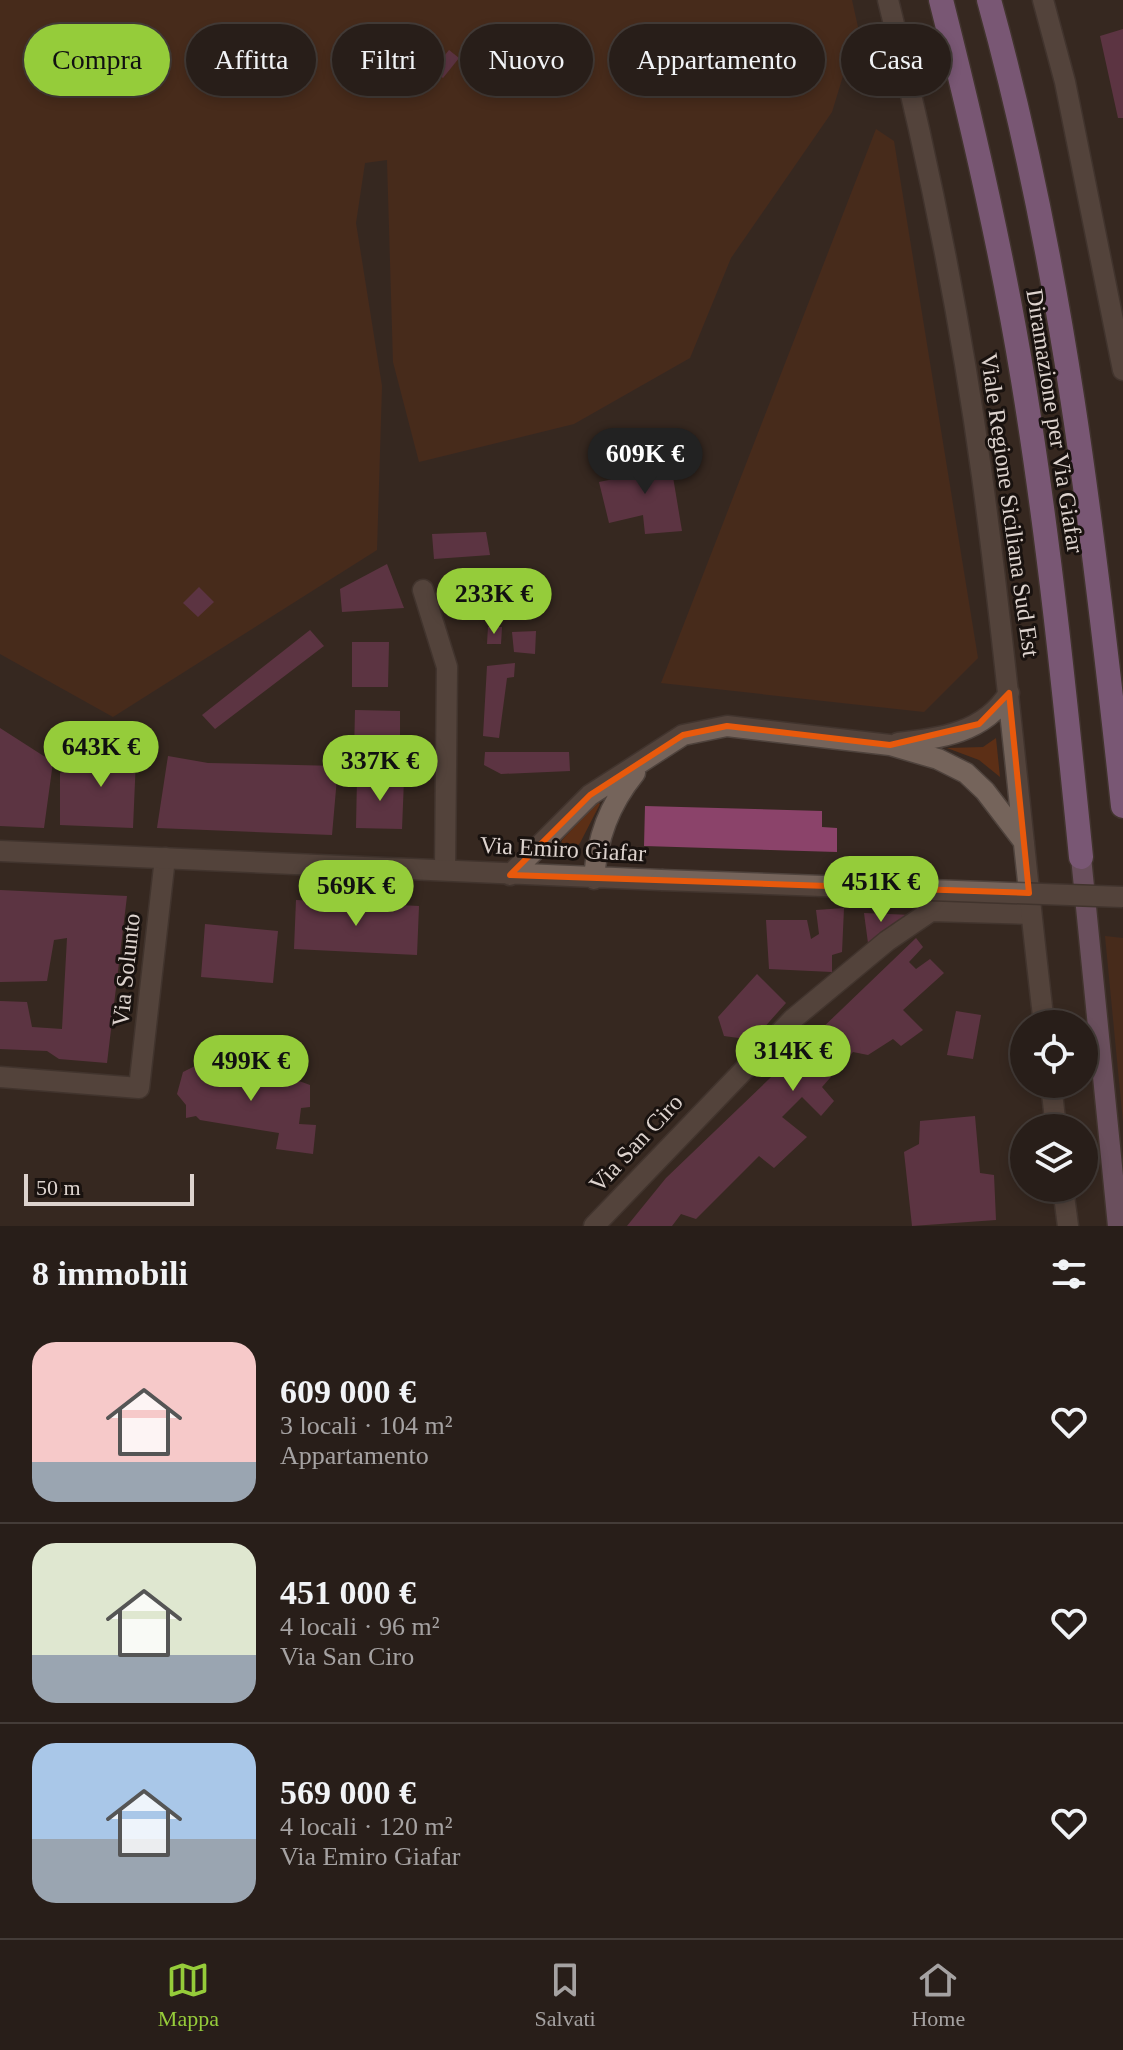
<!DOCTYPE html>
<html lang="it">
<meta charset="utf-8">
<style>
body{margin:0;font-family:"Times New Roman",serif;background:#342b26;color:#f1f3f6;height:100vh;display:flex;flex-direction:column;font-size:30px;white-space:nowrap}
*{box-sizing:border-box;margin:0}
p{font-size:26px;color:#a5a2a2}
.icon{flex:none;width:44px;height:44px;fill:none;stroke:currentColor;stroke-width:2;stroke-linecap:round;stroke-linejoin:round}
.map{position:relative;height:1226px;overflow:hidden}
.side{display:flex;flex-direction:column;background:#281e19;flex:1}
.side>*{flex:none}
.guide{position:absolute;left:24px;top:24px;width:1076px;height:72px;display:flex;gap:16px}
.tools{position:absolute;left:1010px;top:1010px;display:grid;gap:16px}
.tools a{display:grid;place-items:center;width:88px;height:88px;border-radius:50%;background:#281e19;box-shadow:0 4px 12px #0003,0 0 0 2px #443c38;font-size:40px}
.scale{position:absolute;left:24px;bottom:20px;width:170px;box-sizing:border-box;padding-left:8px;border:4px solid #ddd3ce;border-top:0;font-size:22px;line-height:28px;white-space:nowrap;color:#ddd3ce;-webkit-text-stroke:6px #19120f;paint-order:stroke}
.price{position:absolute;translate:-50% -68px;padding:0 18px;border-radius:28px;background:#95cc3a;color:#111;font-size:26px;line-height:52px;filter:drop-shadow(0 2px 4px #0008)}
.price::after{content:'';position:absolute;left:50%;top:48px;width:24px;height:18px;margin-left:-12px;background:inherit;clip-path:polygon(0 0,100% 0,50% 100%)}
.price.selected{background:#222;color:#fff}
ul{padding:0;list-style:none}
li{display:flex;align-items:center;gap:24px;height:200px;padding:0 32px}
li+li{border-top:2px solid #443c38}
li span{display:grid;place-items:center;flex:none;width:224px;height:160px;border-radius:24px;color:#555}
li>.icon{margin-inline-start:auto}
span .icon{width:96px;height:96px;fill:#fffc;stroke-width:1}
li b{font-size:34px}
h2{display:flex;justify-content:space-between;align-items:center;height:96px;padding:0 32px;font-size:34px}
.chip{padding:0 28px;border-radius:36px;background:#281e19;box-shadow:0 4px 12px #0003,0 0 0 2px #443c38;font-size:28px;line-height:72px}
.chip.selected{background:#95cc3a;color:#111}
.tabs{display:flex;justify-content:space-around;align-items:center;height:112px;border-top:2px solid #443c38;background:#281e19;font-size:22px;color:#a5a2a2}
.tabs a{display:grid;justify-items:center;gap:4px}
.tabs .selected{color:#95cc3a}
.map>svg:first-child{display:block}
</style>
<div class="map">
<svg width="1123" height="1226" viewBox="0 0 1123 1226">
<rect width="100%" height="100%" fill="#362821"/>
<!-- green -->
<path fill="#5c2f16" d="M0 0H852L858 27 832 112 731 258 690 358 574 424 419 462 393 362 387 160 365 163 356 223 382 386 377 550 113 717 0 654Z
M876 129 894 141 978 658 924 712 661 683Z
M996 738 1000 777 979 760 947 748 983 747Z
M597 802 600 804 580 843 567 856 559 855 562 840Z
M1105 936 1123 938V1122Z"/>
<!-- building -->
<path fill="#8b436a" d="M1123 29V118H1118L1100 36Z
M449 50 459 58 443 78 433 70Z
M669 453 682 531 645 534 643 515 609 523 599 482 633 475V460Z
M486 532 490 555 434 559 432 534Z
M387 564 404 608 342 612 340 589Z
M503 570 505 598 489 600 490 571Z
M199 587 214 602 198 617 183 603Z
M488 627H502L501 644H487Z
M310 630 324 646 215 729 202 715Z
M536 631 535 654 514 652 512 632Z
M352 642H389L388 687H352Z
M515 663 514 677 507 678 499 738 483 736 487 666Z
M355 710 400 711V757L354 756Z
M0 728 53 762 44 828 0 826Z
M137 735 133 828 60 825V773Z
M485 752H569L570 771 501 774 484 765Z
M168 756 208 763 338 766 332 835 157 828Z
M357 778 404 779 402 829 356 828Z
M645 806 822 811V827L837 828V852L644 846Z
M0 890 127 896 107 1063 59 1059 47 1051 0 1049V1001L27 1002 32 1027 62 1029 67 938 54 940 47 981 0 982Z
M296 900 419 906 417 955 294 949Z
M844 908 842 952 832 955V972L769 969 766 920H807L811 939 819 934 816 910Z
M864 913 912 915 868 943Z
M205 924 278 931 273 983 201 977Z
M916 938 923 947 909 962 916 969 930 959 944 973 903 1010 923 1030 901 1046 893 1039 868 1055 853 1052 822 1087 834 1101 821 1116 802 1097 782 1117 807 1137 774 1168 759 1156 696 1219 681 1214 672 1226H627L666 1178Z
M757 974 786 1003 753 1040 724 1036 718 1017Z
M956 1011 981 1015 973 1059 947 1055Z
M195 1066 301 1075 299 1081 310 1085V1107L301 1108 299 1124 316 1125 313 1154 276 1149 279 1133 200 1120 196 1116 186 1118V1105L177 1094 183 1072Z
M975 1116 980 1173 994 1175 996 1220 912 1226 904 1152 919 1144 920 1121Z"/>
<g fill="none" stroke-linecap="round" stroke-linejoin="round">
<!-- minor casing -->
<g stroke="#4f433d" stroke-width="23">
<path id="minor" d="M423 590 447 667 445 869
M0 1077 139 1088 165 858
M594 1226 793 1019 887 941 931 911 1031 914"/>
</g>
<!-- tertiary casing -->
<g stroke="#4f433d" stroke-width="23">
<path id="tertiary" d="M888 0C928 157 960 315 982 476 1007 658 1022 841 1044 1024
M1043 0 1065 82 1123 370
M898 743C941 738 984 733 1009 693
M0 851 661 880
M510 875 590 795 683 735 727 726 890 745 938 759 966 773 985 791 1024 842
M594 879C597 838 609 805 635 773
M1051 1084 1056 1128
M1063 1188 1068 1226"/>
</g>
<!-- primary casing -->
<g stroke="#4f433d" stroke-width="23">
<path id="primary" d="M1081 857 1118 1226"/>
</g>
<!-- motorway casing -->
<g stroke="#4f433d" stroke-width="27">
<path id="motorway" d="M941 0C973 126 1002 252 1023 380 1049 538 1065 697 1081 857
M989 0C1062 263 1094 535 1123 806"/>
</g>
<!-- minor -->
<use href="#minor" stroke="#75645b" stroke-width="20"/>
<!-- tertiary -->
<use href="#tertiary" stroke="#75645b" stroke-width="20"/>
<!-- primary -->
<use href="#primary" stroke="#a97fa7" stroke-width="20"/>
<!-- motorway -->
<use href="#motorway" stroke="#cb91da" stroke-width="24"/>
<!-- tertiary-bridge casing -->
<g stroke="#4f433d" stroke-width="23" stroke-linecap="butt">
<path id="tertiary-bridge" d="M661 880 1123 897"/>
</g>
<!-- tertiary-bridge -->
<use href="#tertiary-bridge" stroke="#75645b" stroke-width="20"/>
</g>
<!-- marked area -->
<path d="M0 0H1123V1226H0ZM1009 693 1029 893 510 875 590 795 683 735 727 726 890 745 979 724Z" fill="#362821" fill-opacity=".55" fill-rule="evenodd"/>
<path fill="none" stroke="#e8590c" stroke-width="6" stroke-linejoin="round" d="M1009 693 1029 893 510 875 590 795 683 735 727 726 890 745 979 724Z"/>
<g text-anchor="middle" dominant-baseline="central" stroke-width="6" stroke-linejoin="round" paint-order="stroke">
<!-- street labels -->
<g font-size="24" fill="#ddd3ce" stroke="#19120f">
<text transform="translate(1055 421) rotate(81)">Diramazione per Via Giafar</text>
<text transform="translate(1010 505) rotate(82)">Viale Regione Siciliana Sud Est</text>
<text transform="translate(563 849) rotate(3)">Via Emiro Giafar</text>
<text transform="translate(126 970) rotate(-84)">Via Solunto</text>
<text transform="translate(636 1143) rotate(-47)">Via San Ciro</text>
</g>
</g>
</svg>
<div class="tools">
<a><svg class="icon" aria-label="locate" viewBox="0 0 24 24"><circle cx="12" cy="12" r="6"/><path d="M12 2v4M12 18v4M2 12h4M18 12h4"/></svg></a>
<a><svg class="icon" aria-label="layers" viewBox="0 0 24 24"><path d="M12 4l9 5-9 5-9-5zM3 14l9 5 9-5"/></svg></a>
</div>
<div class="scale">50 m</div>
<b class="price selected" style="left:645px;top:496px">609K €</b>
<b class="price" style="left:494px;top:636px">233K €</b>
<b class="price" style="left:101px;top:789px">643K €</b>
<b class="price" style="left:380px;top:803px">337K €</b>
<b class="price" style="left:881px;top:924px">451K €</b>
<b class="price" style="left:356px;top:928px">569K €</b>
<b class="price" style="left:793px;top:1093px">314K €</b>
<b class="price" style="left:251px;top:1103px">499K €</b>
<div class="guide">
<a class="chip selected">Compra</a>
<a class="chip">Affitta</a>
<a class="chip">Filtri</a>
<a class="chip">Nuovo</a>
<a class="chip">Appartamento</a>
<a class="chip">Casa</a>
</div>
</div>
<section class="side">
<h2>8 immobili<svg class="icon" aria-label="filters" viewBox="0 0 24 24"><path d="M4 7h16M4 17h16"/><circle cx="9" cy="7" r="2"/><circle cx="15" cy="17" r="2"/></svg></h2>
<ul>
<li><span style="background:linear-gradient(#f6c9c9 75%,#9aa5b1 0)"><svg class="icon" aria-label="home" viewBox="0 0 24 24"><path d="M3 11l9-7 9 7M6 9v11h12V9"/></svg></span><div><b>609 000 €</b><p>3 locali · 104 m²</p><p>Appartamento</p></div><svg class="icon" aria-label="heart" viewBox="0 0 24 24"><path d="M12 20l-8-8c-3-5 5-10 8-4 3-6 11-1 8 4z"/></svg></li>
<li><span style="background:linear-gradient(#dfe7d0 70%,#9aa5b1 0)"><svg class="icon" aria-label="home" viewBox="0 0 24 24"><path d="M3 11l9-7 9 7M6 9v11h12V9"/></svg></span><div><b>451 000 €</b><p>4 locali · 96 m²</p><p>Via San Ciro</p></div><svg class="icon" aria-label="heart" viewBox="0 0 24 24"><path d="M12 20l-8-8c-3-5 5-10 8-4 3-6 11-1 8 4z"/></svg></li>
<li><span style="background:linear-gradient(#a9c7e8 60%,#9aa5b1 0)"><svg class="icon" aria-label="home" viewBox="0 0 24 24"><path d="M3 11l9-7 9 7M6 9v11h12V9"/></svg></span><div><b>569 000 €</b><p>4 locali · 120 m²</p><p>Via Emiro Giafar</p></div><svg class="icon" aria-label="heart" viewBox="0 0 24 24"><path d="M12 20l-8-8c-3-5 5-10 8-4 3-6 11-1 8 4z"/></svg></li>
</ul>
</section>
<nav class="tabs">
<a class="selected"><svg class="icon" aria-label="map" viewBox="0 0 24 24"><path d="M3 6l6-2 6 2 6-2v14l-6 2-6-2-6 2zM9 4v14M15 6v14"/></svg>Mappa</a>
<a><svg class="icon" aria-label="saved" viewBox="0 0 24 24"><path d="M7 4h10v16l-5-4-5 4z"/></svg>Salvati</a>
<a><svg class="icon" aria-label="home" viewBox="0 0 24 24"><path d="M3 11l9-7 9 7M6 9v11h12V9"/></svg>Home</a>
</nav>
